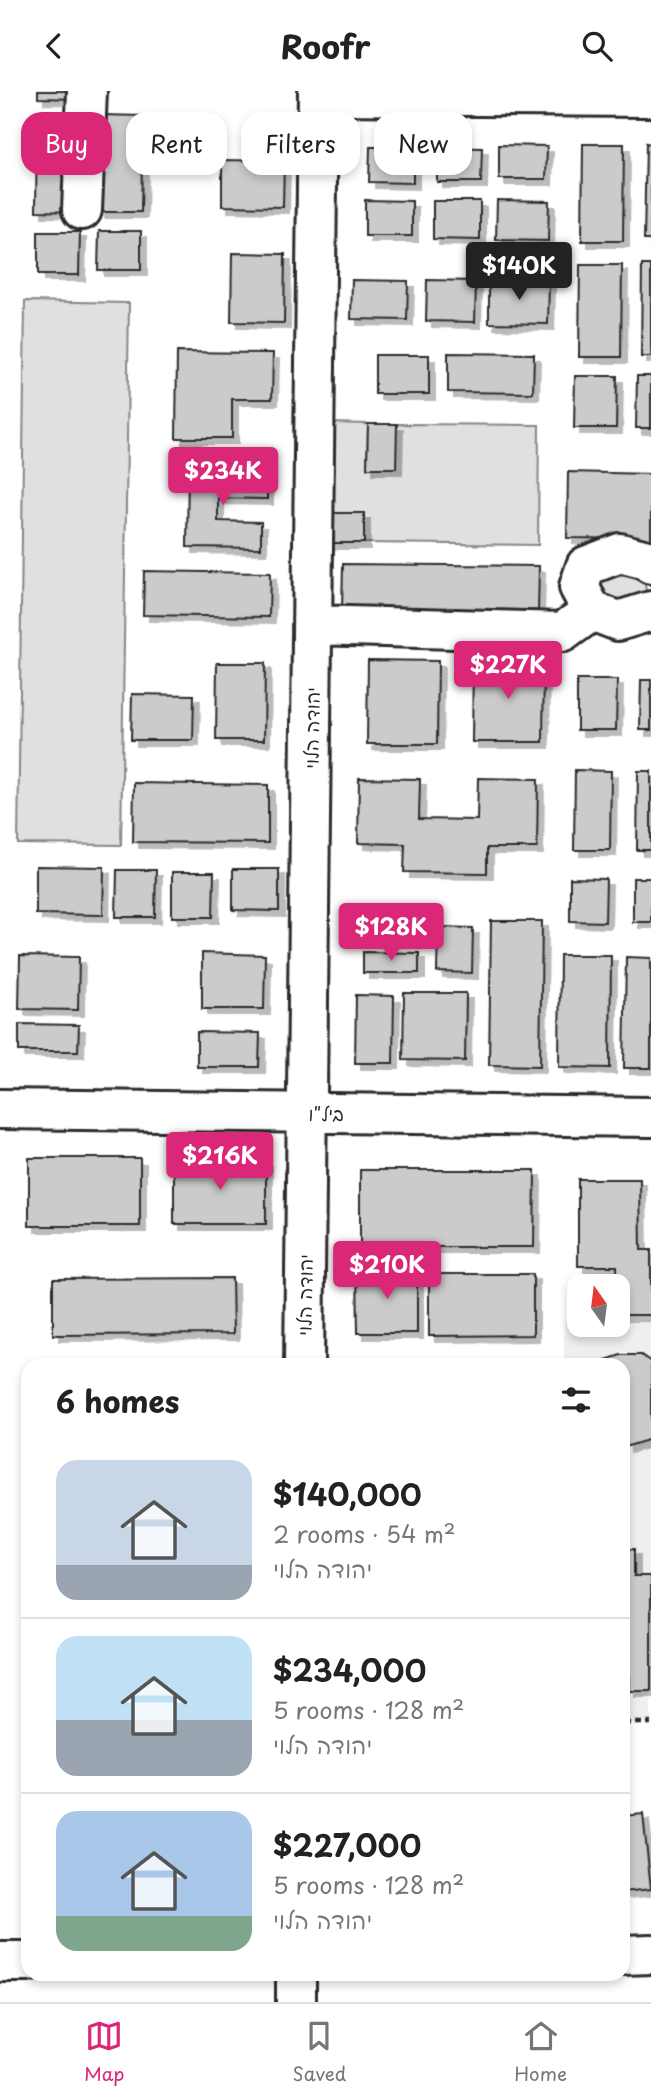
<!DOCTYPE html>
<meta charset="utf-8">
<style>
body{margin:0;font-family:"Playpen Sans","Playpen Sans Hebrew",sans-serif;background:#f2f2f2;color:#222;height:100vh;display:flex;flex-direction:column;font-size:26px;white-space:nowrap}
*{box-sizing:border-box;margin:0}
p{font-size:23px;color:#767676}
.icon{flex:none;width:38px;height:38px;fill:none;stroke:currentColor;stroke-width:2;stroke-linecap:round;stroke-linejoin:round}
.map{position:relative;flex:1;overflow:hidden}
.drawer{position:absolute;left:21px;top:1267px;width:609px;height:623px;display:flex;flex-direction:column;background:#fff;border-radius:21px;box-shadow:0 4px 10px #0003}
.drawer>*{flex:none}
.top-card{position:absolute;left:21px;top:21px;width:609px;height:63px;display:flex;gap:14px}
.needle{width:46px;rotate:346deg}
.tools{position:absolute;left:567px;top:1183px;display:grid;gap:14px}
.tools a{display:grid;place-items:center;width:63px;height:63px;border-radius:14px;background:#fff;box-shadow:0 4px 10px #0003;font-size:35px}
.price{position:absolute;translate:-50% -60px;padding:0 16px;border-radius:7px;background:#db2777;color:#fff;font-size:23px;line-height:46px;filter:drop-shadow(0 2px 4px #0008)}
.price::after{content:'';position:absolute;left:50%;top:42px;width:21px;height:16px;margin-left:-10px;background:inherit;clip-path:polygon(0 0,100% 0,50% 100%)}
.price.current{background:#222;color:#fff}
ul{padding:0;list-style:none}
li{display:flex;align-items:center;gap:21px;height:175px;padding:0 35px}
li+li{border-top:2px solid #e0e0e0}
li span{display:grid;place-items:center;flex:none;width:196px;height:140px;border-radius:21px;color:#555}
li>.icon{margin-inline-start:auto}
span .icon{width:84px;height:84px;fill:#fffc;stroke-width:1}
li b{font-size:30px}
h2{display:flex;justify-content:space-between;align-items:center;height:84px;padding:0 35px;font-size:30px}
.tag{padding:0 24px;border-radius:21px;background:#fff;box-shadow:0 4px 10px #0003;font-size:24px;line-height:63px}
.tag.current{background:#db2777;color:#fff}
header{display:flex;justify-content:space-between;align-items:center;height:91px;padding:0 35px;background:#fff;font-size:32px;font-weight:700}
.tabs{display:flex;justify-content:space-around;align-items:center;height:98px;border-top:2px solid #e0e0e0;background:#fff;font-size:19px;color:#767676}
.tabs a{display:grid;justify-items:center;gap:4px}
.tabs .current{color:#db2777}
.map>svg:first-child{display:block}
</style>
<header><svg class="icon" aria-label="back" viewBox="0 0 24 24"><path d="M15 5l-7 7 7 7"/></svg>Roofr<svg class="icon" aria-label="search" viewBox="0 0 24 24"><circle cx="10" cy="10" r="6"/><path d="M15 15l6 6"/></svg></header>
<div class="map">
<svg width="651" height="1911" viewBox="0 0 651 1911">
<defs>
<filter id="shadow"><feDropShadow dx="6" dy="6" stdDeviation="0" flood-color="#0004"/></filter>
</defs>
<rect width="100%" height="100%" fill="#fff"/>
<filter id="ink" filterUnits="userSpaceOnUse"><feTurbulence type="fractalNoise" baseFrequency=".0143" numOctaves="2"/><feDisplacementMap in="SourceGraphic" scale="14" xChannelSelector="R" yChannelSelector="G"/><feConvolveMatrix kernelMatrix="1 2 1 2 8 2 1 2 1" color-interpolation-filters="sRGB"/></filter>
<g filter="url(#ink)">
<!-- built -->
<path fill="#efefef" d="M564 1230H579V1234H618V1230H651V1632H623V1274H564Z"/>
<!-- green -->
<path fill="#e0e0e0" stroke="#868686" stroke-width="2" d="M25 210 129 212 121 754 18 753Z
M330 332 368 333 367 376 397 333 539 334 538 454 364 452V422H329Z
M631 484 644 489 646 499 637 509 613 513 601 503V492L615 485Z"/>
<!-- building -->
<path fill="#cbcbcb" stroke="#2b2b2b" stroke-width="2" filter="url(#shadow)" d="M38 0H77V8L38 7Z
M100 24 143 25 141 121H99Z
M37 28H80L79 121 36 120Z
M646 52 651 53V149H644Z
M583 53H624L623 150H582Z
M499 54 547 55 546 88H499Z
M370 56H413V92L369 91Z
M437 56 482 57 481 91H437Z
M222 69 284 70 283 116 222 115Z
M365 109 412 110V145H365Z
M497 109 549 110 548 150 496 149Z
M433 110H480V149L433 148Z
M99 140H141V179H98Z
M38 141H80L79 184H38Z
M232 162 285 163 284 232 231 231Z
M580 174H622L621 266H579Z
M642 174H651V266H641Z
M352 189 408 190 407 229 351 228Z
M427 189 476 190 475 231 426 230Z
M489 189 549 191 548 233 489 232Z
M177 261 273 262 272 308H232V347H176Z
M448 262 534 263 533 302 448 301Z
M375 264H429V303H375Z
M575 285H617L616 337H574Z
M637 285H651V337H636Z
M368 333H397L396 377H367Z
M188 377 267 378V408L218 407V430L261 431V457L187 456Z
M568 381 651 383V448L567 447Z
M329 422H364V452H329Z
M343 473 539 475 538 523 342 520Z
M144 480 270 482 269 526 143 524Z
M368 569 438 570 437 653H367Z
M473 569 544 570 543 651H472Z
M217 572H265L264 649H216Z
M577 589H617L616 639H577Z
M641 589H651V639H640Z
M132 603 194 604 193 649H131Z
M575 679 611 680 610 759H574Z
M638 680H651V759H637Z
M359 687 420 688 419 728 477 729 478 687 538 688 537 757H487V782L404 781 405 753 358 752Z
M134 692 268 694V752L133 751Z
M36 775 104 776 103 824 36 823Z
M233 778H279V820L233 819Z
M117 779H156L155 826H116Z
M172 781H214L213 826H172Z
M570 787 606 788 605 831 570 830Z
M633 787H651V831H633Z
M358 820 423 821V850L358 849Z
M491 830H542L540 975 489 974Z
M438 836 473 837 472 882 437 881Z
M363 861 419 862V882H363Z
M202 862 265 864 264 918H202Z
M560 864H611L610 977 559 976Z
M20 865 79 866 78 919 19 918Z
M626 866 651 867V977H624Z
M404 902H466L465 970 403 969Z
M356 904 394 905 393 972H355Z
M19 933 79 934 78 960H19Z
M197 941 260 942 259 976H197Z
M29 1067H140V1135H29Z
M174 1069H266V1133H174Z
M360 1079H535L534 1156H360Z
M578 1088H640L641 1159H651V1224H618L617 1175H578Z
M357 1178H417V1242H358Z
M429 1183H533V1244L429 1245Z
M232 1187 233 1243 53 1244V1188Z
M621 1264H641L651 1271V1348L625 1356 623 1274H598L603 1270Z
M260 1270V1274H210V1271Z
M623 1458H634V1485H651V1600H629V1551H623Z
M643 1723 651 1798 623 1801V1725Z"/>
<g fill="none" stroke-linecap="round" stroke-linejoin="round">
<!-- minor casing -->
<g stroke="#2b2b2b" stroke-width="44">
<path id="minor" d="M318 4 651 6
M82 119 87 0
M651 473 647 469 620 462 586 475 579 496 592 520 618 530 651 520
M312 534 563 541 592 520
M0 1018 651 1026
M304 1274 318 0
M623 1864 651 1863
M0 1871H28
M296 1911V1883"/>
</g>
<!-- path -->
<path stroke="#2b2b2b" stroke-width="4.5" stroke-dasharray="7 5" stroke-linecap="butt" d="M623 1632H651"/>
<!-- minor -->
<use href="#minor" stroke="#fff" stroke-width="38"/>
</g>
</g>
<g text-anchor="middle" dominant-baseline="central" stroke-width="7" stroke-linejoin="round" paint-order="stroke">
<!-- street labels -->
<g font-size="19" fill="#2b2b2b" stroke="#fff">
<text transform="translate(311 637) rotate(-89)">יהודה הלוי</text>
<text transform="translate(326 1022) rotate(1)">ביל"ו</text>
<text transform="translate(304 1204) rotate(-89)">יהודה הלוי</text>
</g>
</g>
</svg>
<div class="tools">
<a><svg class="needle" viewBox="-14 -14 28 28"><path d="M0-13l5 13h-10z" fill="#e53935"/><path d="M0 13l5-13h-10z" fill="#767676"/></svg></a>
</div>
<b class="price current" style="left:519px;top:211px">$140K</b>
<b class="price" style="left:223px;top:416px">$234K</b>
<b class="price" style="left:508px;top:610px">$227K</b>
<b class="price" style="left:391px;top:872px">$128K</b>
<b class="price" style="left:220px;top:1101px">$216K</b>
<b class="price" style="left:387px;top:1210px">$210K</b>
<div class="top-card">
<a class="tag current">Buy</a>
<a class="tag">Rent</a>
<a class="tag">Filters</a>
<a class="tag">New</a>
</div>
<section class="drawer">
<h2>6 homes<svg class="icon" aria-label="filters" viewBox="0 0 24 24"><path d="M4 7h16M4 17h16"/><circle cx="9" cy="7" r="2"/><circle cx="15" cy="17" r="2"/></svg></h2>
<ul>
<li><span style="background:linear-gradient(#c9d6e8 75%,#9aa5b1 0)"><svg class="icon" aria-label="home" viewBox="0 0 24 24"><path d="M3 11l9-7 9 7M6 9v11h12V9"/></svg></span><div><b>$140,000</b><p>2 rooms · 54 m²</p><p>יהודה הלוי</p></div></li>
<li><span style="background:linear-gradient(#bfe0f5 60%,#9aa5b1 0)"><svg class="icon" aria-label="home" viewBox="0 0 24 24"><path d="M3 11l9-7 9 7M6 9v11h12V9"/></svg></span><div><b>$234,000</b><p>5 rooms · 128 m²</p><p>יהודה הלוי</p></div></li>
<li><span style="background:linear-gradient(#a9c7e8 75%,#7fa58c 0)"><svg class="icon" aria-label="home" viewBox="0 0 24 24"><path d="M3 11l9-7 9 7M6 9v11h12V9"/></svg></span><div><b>$227,000</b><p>5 rooms · 128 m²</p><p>יהודה הלוי</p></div></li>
</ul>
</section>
</div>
<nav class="tabs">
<a class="current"><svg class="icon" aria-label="map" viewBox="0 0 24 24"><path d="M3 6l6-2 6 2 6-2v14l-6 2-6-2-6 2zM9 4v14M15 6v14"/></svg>Map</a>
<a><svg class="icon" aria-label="saved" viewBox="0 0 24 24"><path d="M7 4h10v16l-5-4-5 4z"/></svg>Saved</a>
<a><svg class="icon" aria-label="home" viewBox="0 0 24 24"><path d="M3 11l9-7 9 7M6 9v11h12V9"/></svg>Home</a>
</nav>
